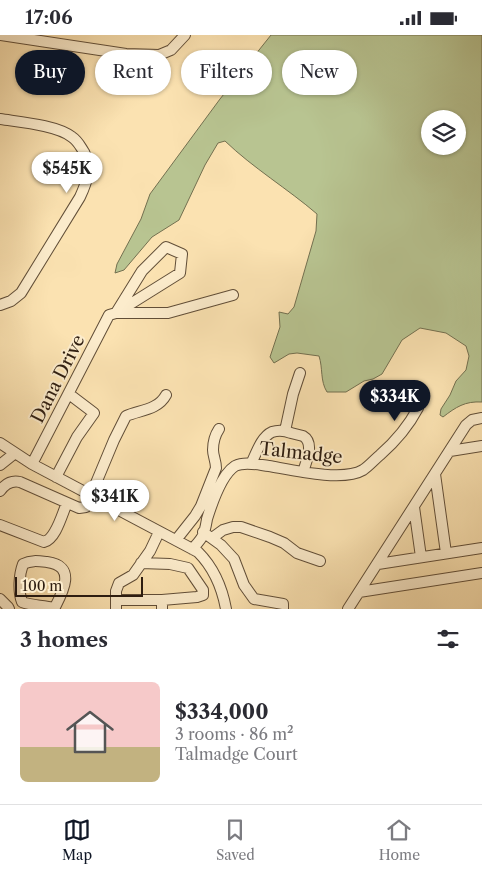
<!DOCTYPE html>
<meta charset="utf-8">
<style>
body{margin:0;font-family:"Libre Caslon Text",serif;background:#f2f2f3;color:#2b2b33;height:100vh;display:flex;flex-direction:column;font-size:19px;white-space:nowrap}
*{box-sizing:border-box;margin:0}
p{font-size:16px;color:#7c7c81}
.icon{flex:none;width:28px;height:28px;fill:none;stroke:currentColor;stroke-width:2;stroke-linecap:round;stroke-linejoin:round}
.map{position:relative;height:574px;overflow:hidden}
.drawer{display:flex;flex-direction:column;background:#fff;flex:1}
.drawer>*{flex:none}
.hud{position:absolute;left:15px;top:15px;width:452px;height:45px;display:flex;gap:10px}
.buttons{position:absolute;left:421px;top:75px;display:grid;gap:10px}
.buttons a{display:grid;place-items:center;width:45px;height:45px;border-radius:50%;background:#fff;box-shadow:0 1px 4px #0004;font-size:25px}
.scale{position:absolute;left:15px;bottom:12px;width:128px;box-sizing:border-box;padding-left:5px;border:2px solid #2e1d10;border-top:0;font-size:14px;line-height:18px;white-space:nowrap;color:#2e1d10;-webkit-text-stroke:4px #fceccc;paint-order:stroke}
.price{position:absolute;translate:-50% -42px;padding:0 11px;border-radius:18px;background:#fff;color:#222;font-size:16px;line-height:32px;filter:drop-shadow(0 1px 2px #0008)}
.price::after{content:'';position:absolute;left:50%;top:30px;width:15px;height:11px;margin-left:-8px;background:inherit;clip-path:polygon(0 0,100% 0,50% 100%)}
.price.current{background:#111827;color:#fff}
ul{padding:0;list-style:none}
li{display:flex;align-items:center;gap:15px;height:125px;padding:0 20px}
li+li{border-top:1px solid #e1e1e2}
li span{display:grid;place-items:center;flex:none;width:140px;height:100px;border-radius:8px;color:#555}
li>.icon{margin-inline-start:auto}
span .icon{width:60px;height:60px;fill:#fffc;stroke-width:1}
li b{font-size:21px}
h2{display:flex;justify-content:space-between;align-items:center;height:60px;padding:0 20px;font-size:21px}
.pill{padding:0 18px;border-radius:22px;background:#fff;box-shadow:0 1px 4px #0004;font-size:18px;line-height:45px}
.pill.current{background:#111827;color:#fff}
.status{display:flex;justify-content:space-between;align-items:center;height:35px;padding:0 25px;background:#fff;direction:ltr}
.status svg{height:14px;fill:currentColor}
.tabs{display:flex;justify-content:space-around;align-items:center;height:70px;border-top:1px solid #e1e1e2;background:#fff;font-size:14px;color:#7c7c81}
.tabs a{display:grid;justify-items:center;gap:2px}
.tabs .current{color:#111827}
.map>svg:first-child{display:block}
</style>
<div class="status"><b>17:06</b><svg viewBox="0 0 49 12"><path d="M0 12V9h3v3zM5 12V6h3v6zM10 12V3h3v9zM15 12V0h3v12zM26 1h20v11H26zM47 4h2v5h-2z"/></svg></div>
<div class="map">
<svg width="482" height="574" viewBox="0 0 482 574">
<rect width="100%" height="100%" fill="#fbe2b1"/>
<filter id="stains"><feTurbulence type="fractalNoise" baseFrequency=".004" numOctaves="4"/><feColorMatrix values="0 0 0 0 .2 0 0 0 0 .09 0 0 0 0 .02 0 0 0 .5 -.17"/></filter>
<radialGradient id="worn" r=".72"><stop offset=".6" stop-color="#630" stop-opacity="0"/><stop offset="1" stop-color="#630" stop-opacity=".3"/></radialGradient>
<!-- green -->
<path fill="#b8c491" stroke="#737050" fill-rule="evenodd" d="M271 0H482V367C465 366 456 372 443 382L440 380 441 374 450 360 456 346 466 335 469 321 466 311 446 298 420 293 402 305 382 339 373 344 364 346 346 357H327C320 346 323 333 319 321L297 318 289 319 274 328 270 322 280 292 279 277 288 279 294 272 316 196 317 179C288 154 253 133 225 106L218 108 205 130 179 185 152 202 124 235 115 238 117 229 141 184 150 159 220 64ZM430 84H458V111H430Z"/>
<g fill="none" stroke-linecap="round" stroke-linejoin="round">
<!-- minor casing -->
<g stroke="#614e38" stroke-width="12">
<path id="minor" d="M1 0 126 19 159 20 171 15 185 0
M0 84C19 87 57 90 72 102 78 106 80 111 84 117 92 133 87 147 80 162L21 258 11 266 0 270
M166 212 182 219 180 238 116 278 142 236Z
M285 396 293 359 300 338
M0 408 32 429 198 517C214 533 222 552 226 574
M450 416 482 411
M32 429 109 280 116 278H168L233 260
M251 429C256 419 261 402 272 397 278 395 286 396 291 398 295 399 299 400 303 401 315 408 306 427 303 437
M0 430 15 418
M435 439 446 518
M56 442 77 402 94 378 69 359
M0 456C5 449 11 445 20 447L79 473 86 472 114 405 126 381C140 375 158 375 166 360
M414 472 421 522
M0 490 44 507C56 504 62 479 67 468
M203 497 221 510 234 524 244 550 254 564 283 569V574
M212 503 223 495 233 492H241L270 502 284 508 297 518 320 526
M176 505 195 481 201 471 216 433C216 426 213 421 213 415 213 408 215 400 219 394
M192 514C196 510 199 507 202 502 205 497 206 490 207 484 212 468 221 440 235 431 245 426 259 430 269 431 292 435 343 447 363 435 369 431 374 425 380 420 396 406 408 392 418 373
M141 528 170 529 188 533 203 555V560L197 562 162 565
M378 529 482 513
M359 557 482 538
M0 564 8 572 9 574
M116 565H162V574
M54 574C63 557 77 531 47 527 38 526 31 525 23 529 19 540 18 556 22 567 32 571 43 570 54 573
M116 574V556L119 548 133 540 150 516 159 497
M348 574 466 390 472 385 482 383"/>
</g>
<!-- minor -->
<use href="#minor" stroke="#fceccc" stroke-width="10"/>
</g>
<g text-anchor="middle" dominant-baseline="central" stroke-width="4" stroke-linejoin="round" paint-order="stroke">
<!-- street labels -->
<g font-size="18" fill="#2e1d10" stroke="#fceccc">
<text transform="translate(58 344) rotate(-63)">Dana Drive</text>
<text transform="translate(301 418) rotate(6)">Talmadge</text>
</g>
</g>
<rect width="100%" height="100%" filter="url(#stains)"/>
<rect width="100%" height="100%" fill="url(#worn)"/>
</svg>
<div class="buttons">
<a><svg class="icon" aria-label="layers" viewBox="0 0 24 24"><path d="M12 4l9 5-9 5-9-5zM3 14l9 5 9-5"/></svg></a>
</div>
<div class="scale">100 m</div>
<b class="price" style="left:67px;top:159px">$545K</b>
<b class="price current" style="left:395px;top:387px">$334K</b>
<b class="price" style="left:115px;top:487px">$341K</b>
<div class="hud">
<a class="pill current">Buy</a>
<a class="pill">Rent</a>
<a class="pill">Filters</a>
<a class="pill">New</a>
</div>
</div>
<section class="drawer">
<h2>3 homes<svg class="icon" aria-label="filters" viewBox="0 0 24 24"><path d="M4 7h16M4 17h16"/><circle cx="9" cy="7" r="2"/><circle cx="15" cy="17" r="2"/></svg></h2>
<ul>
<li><span style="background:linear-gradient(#f6c9c9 65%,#c2b280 0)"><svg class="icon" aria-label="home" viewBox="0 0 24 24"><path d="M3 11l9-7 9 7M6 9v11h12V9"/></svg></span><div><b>$334,000</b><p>3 rooms · 86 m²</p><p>Talmadge Court</p></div></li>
</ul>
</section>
<nav class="tabs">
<a class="current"><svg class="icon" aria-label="map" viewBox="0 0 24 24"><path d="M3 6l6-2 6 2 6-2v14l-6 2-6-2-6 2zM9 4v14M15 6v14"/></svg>Map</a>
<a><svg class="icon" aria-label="saved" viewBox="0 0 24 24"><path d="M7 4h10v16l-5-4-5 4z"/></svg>Saved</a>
<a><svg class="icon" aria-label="home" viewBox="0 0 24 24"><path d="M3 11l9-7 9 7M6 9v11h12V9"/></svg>Home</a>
</nav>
